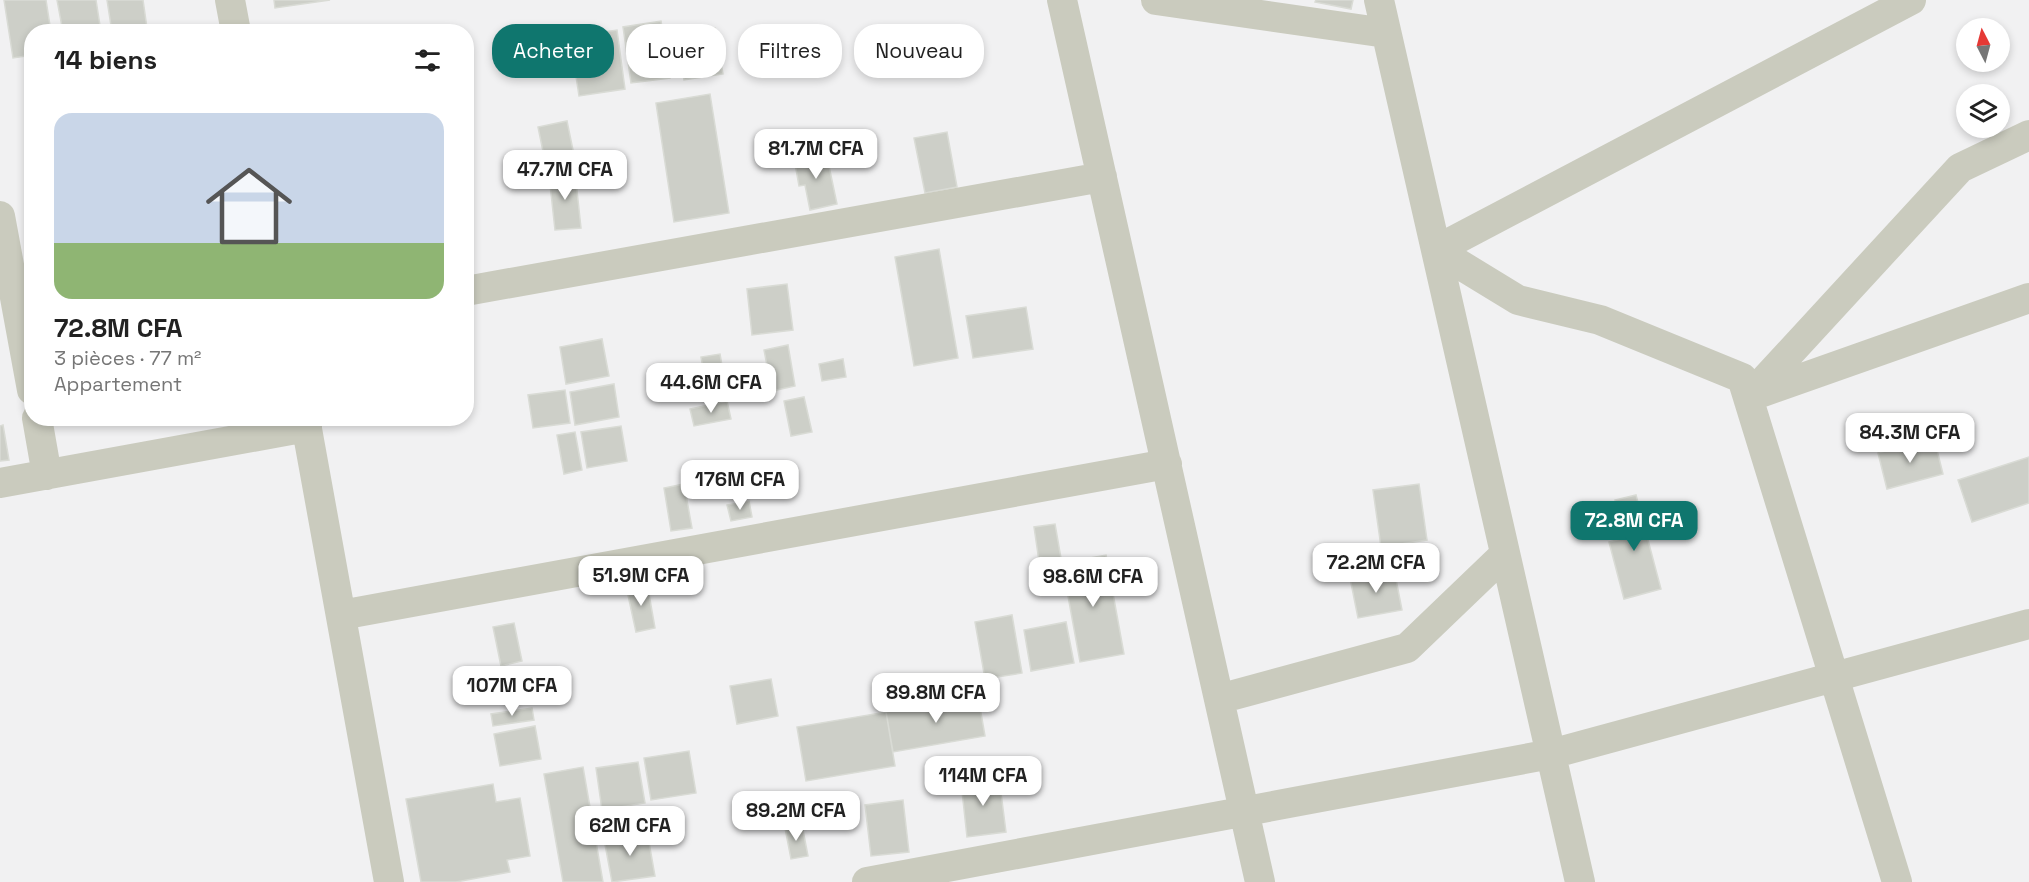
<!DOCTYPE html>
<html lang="fr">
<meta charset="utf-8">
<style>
body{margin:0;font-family:"Space Grotesk",sans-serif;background:#f2f2f2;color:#222;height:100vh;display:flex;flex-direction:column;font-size:22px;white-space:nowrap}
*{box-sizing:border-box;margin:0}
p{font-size:20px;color:#767676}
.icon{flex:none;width:33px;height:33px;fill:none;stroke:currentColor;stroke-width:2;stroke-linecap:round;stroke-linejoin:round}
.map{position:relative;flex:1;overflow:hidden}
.details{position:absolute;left:24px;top:24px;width:450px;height:402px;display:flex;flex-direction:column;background:#fff;border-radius:24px;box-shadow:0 3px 9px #0003}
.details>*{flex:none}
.top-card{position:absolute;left:492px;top:24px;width:570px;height:54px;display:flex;gap:12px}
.needle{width:39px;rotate:354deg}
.fabs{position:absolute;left:1956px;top:18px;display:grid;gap:12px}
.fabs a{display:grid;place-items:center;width:54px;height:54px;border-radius:50%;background:#fff;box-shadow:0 3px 9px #0003;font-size:30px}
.price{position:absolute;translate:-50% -51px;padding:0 14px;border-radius:12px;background:#fff;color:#222;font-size:20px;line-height:39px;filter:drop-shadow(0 2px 3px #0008)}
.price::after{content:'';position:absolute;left:50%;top:36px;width:18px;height:14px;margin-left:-9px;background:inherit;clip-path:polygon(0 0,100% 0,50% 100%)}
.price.active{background:#0f766e;color:#fff}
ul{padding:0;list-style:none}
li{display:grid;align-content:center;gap:12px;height:318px;padding:0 30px}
li span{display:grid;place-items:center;height:186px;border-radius:18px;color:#555}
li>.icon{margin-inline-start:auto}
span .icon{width:108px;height:108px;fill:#fffc;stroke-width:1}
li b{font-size:26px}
h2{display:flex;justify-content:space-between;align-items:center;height:72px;padding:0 30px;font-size:26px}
.tag{padding:0 21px;border-radius:24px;background:#fff;box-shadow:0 3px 9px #0003;font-size:21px;line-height:54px}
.tag.active{background:#0f766e;color:#fff}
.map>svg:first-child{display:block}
</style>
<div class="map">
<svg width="2029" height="882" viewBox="0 0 2029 882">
<rect width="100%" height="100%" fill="#f1f1f2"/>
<!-- building -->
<path fill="#cdcfc8" stroke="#d9dbd5" stroke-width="1.5" d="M4 0H46L51 32H32V55L13 58Z
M57 0H96L101 32H63Z
M107 0H143L147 28 112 32Z
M274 0H330L275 8Z
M1316 0H1353L1351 9 1315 2Z
M661 21 670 78 631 83 623 27Z
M715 28 723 74 684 80 677 34Z
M617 30 625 89 579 96 570 37Z
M710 94 729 213 674 222 656 103Z
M567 121 574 155 545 161 538 127Z
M947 132 957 187 925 193 914 138Z
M826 152 837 204 810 210 805 185 799 186 794 158Z
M575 172 581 228 555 230 549 175Z
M939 249 958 358 914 366 895 257Z
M787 284 793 330 752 335 747 289Z
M1026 307 1033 349 973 358 966 316Z
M602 339 609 376 566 384 560 347Z
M788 345 795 386 772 391 764 350Z
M720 354 726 389 707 392 701 357Z
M843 359 846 377 822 381 819 364Z
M614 384 619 417 575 425 570 392Z
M565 390 570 423 533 428 528 395Z
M804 397 812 432 791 436 784 401Z
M727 401 731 419 694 426 690 409Z
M3 425 9 460 0 461V426Z
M621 426 627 461 587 468 581 432Z
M575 432 582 470 564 474 557 435Z
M1934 438 1943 474 1887 489 1878 453Z
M2029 457V503L1972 522 1958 480Z
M684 484 692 528 671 531 664 488Z
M1419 484 1427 540 1381 547 1373 490Z
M1636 495 1661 589 1624 599 1609 542 1625 538 1615 500Z
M749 501 752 517 731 521 727 505Z
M1055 524 1062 564 1040 568 1034 527Z
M1106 555 1124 654 1080 662 1062 563Z
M1394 569 1402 610 1358 618 1350 578Z
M647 583 655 628 636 632 626 586Z
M1012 615 1022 673 985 679 975 622Z
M1066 622 1074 663 1031 671 1024 630Z
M514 623 522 661 501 666 493 627Z
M771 679 778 716 737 724 730 686Z
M978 696 985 736 893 752 886 712Z
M532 708 534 720 493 726 491 714Z
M886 712 895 766 806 781 797 727Z
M535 726 541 759 500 766 494 734Z
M689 751 696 793 651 800 644 758Z
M638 762 645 803 602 810 596 768Z
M583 767 603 882H563L544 774Z
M999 777 1006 832 967 837 961 782Z
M493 784 496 802 520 798 530 856 507 860 510 872 456 882H421L406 799Z
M903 800 909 852 871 856 865 805Z
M802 825 808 856 791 859 785 828Z
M647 831 655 876 612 882 604 839Z"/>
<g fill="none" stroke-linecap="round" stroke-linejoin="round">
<!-- street -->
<path stroke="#cacbbe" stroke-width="30" d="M230 0 236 32
M1062 0 1260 882
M1156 0 1386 33
M1379 0 1580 882
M0 216 32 390
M1436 250 1518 300 1600 320 1742 378 1897 882
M1436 250 1911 0
M466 291 1102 177
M1754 395 2029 298
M1749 397 1960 168 2029 135
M37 418 47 475
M305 418 389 882
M0 483 307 427
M341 615 1167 464
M1219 699 1407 648 1505 554
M867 882 1551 754 2029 624"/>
</g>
</svg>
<div class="fabs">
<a><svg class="needle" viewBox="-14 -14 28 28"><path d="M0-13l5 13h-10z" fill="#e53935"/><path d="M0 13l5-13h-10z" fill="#767676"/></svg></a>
<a><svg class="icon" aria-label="layers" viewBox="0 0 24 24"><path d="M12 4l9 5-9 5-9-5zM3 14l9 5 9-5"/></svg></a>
</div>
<b class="price" style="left:816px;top:180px">81.7M CFA</b>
<b class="price" style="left:565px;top:201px">47.7M CFA</b>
<b class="price" style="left:711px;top:414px">44.6M CFA</b>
<b class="price" style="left:1910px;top:464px">84.3M CFA</b>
<b class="price" style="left:740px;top:511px">176M CFA</b>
<b class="price active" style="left:1634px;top:552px">72.8M CFA</b>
<b class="price" style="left:1376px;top:594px">72.2M CFA</b>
<b class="price" style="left:641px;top:607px">51.9M CFA</b>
<b class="price" style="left:1093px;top:608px">98.6M CFA</b>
<b class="price" style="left:512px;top:717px">107M CFA</b>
<b class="price" style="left:936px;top:724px">89.8M CFA</b>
<b class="price" style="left:983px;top:807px">114M CFA</b>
<b class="price" style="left:796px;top:842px">89.2M CFA</b>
<b class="price" style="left:630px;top:857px">62M CFA</b>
<div class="top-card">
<a class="tag active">Acheter</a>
<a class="tag">Louer</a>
<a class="tag">Filtres</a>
<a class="tag">Nouveau</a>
</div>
<section class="details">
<h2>14 biens<svg class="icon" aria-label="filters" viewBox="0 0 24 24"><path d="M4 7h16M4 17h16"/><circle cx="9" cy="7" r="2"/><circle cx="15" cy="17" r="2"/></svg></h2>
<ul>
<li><span style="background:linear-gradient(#c9d6e8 70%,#8fb573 0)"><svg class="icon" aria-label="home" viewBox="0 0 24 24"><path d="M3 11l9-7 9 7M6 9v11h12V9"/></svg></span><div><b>72.8M CFA</b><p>3 pièces · 77 m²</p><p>Appartement</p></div></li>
</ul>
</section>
</div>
